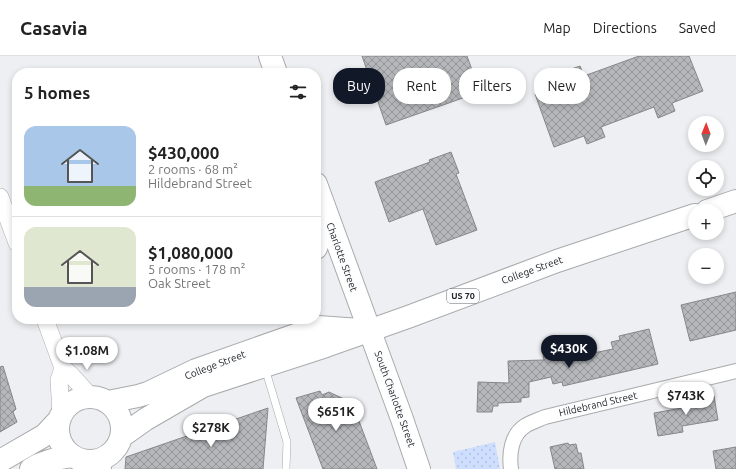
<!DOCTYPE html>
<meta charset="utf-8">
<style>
body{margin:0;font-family:Ubuntu,sans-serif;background:#f6f6f6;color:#222;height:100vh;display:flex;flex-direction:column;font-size:15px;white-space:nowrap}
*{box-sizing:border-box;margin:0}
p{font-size:13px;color:#767676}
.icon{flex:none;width:22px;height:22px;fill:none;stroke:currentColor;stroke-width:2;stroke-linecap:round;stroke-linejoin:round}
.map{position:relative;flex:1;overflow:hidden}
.sheet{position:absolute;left:12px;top:12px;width:309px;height:256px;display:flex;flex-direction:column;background:#fff;border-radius:16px;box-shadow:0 2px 6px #0003}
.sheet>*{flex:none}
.top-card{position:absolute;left:333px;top:12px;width:343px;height:36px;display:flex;gap:8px}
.needle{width:26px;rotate:1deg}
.buttons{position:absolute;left:688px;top:60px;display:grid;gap:8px}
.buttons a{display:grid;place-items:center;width:36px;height:36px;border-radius:50%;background:#fff;box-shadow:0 2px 6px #0003;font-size:20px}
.price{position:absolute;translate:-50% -34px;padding:0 9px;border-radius:14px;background:#fff;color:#222;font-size:13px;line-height:26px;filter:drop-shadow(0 1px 2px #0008)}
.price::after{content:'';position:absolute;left:50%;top:24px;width:12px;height:9px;margin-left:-6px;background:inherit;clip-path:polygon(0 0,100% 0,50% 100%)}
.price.on{background:#111827;color:#fff}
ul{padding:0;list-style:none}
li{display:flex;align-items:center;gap:12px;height:100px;padding:0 12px}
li+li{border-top:1px solid #e0e0e0}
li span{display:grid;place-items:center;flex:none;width:112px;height:80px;border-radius:12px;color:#555}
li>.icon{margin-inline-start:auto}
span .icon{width:48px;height:48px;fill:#fffc;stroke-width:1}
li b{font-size:17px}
h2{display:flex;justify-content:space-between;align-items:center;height:48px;padding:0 12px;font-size:17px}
.pill{padding:0 14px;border-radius:16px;background:#fff;box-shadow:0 2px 6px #0003;font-size:14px;line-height:36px}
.pill.on{background:#111827;color:#fff}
header{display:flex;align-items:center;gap:24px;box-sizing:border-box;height:56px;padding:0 20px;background:#fff;border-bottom:1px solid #e0e0e0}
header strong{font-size:19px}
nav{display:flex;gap:22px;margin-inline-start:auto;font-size:14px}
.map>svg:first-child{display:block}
</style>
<header>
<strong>Casavia</strong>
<nav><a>Map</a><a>Directions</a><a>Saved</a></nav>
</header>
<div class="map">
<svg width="736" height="413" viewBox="0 0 736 413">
<defs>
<pattern id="park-dots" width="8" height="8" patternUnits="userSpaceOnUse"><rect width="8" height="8" fill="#cedefe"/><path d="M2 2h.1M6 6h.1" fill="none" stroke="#b1beda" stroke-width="1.8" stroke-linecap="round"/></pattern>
<pattern id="building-cross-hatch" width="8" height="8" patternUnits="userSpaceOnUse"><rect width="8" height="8" fill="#b5b7ba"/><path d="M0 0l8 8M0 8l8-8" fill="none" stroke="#939597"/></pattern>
</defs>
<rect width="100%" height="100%" fill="#eeeff2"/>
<!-- park -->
<path fill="url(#park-dots)" d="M495 386 500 413H456L453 396Z"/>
<!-- building -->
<path fill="url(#building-cross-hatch)" stroke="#858789" d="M362 0H467L480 36 386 69Z
M639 0H689L703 35 672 47 675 55 658 62 654 51 601 71 605 81 587 88 584 80 554 91 535 38 564 27 560 17 580 10 584 20Z
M451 96 459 117 456 118 477 174 436 189 423 153 389 166 375 126 430 106 429 104Z
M736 236V274L690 285 681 249Z
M649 273 658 308 563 330 562 326 553 328 551 321 529 326V341L521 342V346L498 347V350H493L492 356H477L478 326 509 327 508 305 544 304 543 300 573 294 574 301 613 293 611 286 620 284 619 280Z
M3 310 16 353 13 356 17 366 0 376V311Z
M320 335 322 339 329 336 344 343 347 350 353 349 377 413H323L296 342Z
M714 340 718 364 682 370 683 376 658 380 654 357 694 350 693 343Z
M268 352 263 413H125L126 401Z
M568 387 569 389 576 388 578 397H581L584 413H555L550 391Z
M736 391V413H716L713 395Z"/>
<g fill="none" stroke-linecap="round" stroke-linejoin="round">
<!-- service casing -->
<g stroke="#a8aaac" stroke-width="8">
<path id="service" d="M265 312 287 386 286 413"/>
</g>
<!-- minor casing -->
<g stroke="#a8aaac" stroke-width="16">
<path id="minor" d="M101 404 104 413
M511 413C509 398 511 379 525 370 531 366 538 364 545 361L736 315"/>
</g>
<!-- tertiary casing -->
<g stroke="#a8aaac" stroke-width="18">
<path id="tertiary" d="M0 141 17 187
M45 263 63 312 71 319 90 340
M61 357 59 324 63 312"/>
</g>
<!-- primary casing -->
<g stroke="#a8aaac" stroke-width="24">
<path id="primary" d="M270 0 276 17
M316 128 402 363 419 413
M707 155 736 145
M316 192 327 158
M58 373a32 32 0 1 1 64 0a32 32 0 1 1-64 0Z
M108 346 138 340 148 337 196 314 318 271 360 274
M122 380 146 363 203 330 326 290 408 261 557 205 695 159
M0 405 45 379 58 365
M31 413C44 405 57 402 72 400"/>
</g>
<!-- service -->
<use href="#service" stroke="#fff" stroke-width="7"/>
<!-- minor -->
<use href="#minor" stroke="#fff" stroke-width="14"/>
<!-- tertiary -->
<use href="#tertiary" stroke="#fff" stroke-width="17"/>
<!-- primary -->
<use href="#primary" stroke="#fff" stroke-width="22"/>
</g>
<g text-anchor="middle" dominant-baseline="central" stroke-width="4" stroke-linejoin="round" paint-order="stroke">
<!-- shield labels -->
<rect fill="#fcfdff" stroke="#666668" stroke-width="1" x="447" y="233" width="32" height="14" rx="3"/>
<g font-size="9" font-weight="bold" fill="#252627">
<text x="463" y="240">US 70</text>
</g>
<!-- street labels -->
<g font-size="10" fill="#252627" stroke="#fcfdff">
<text transform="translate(342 201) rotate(70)">Charlotte Street</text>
<text transform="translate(532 214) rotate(-20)">College Street</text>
<text transform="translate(215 309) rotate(-21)">College Street</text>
<text transform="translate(395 343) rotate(70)">South Charlotte Street</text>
<text transform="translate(598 348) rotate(-13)">Hildebrand Street</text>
</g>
</g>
</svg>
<div class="buttons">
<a><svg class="needle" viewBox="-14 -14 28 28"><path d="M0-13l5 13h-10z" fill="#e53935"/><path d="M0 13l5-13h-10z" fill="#767676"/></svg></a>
<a><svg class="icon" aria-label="locate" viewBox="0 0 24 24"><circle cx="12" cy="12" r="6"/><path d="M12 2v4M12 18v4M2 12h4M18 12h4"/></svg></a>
<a>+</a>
<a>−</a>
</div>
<b class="price on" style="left:569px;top:313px">$430K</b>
<b class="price" style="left:87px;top:315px">$1.08M</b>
<b class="price" style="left:686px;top:360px">$743K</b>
<b class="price" style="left:336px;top:376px">$651K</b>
<b class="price" style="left:211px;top:392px">$278K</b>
<div class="top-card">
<a class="pill on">Buy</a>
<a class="pill">Rent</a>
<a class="pill">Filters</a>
<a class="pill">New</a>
</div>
<section class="sheet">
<h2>5 homes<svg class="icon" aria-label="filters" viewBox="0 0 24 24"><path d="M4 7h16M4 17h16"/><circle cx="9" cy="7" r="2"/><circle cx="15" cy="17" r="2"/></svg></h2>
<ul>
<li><span style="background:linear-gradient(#a9c7e8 75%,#8fb573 0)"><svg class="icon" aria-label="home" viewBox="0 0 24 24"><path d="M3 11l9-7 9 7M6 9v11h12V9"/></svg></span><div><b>$430,000</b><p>2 rooms · 68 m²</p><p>Hildebrand Street</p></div></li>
<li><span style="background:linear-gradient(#dfe7d0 75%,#9aa5b1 0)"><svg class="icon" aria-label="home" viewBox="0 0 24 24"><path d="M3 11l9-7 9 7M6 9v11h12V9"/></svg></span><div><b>$1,080,000</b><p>5 rooms · 178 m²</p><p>Oak Street</p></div></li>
</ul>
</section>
</div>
